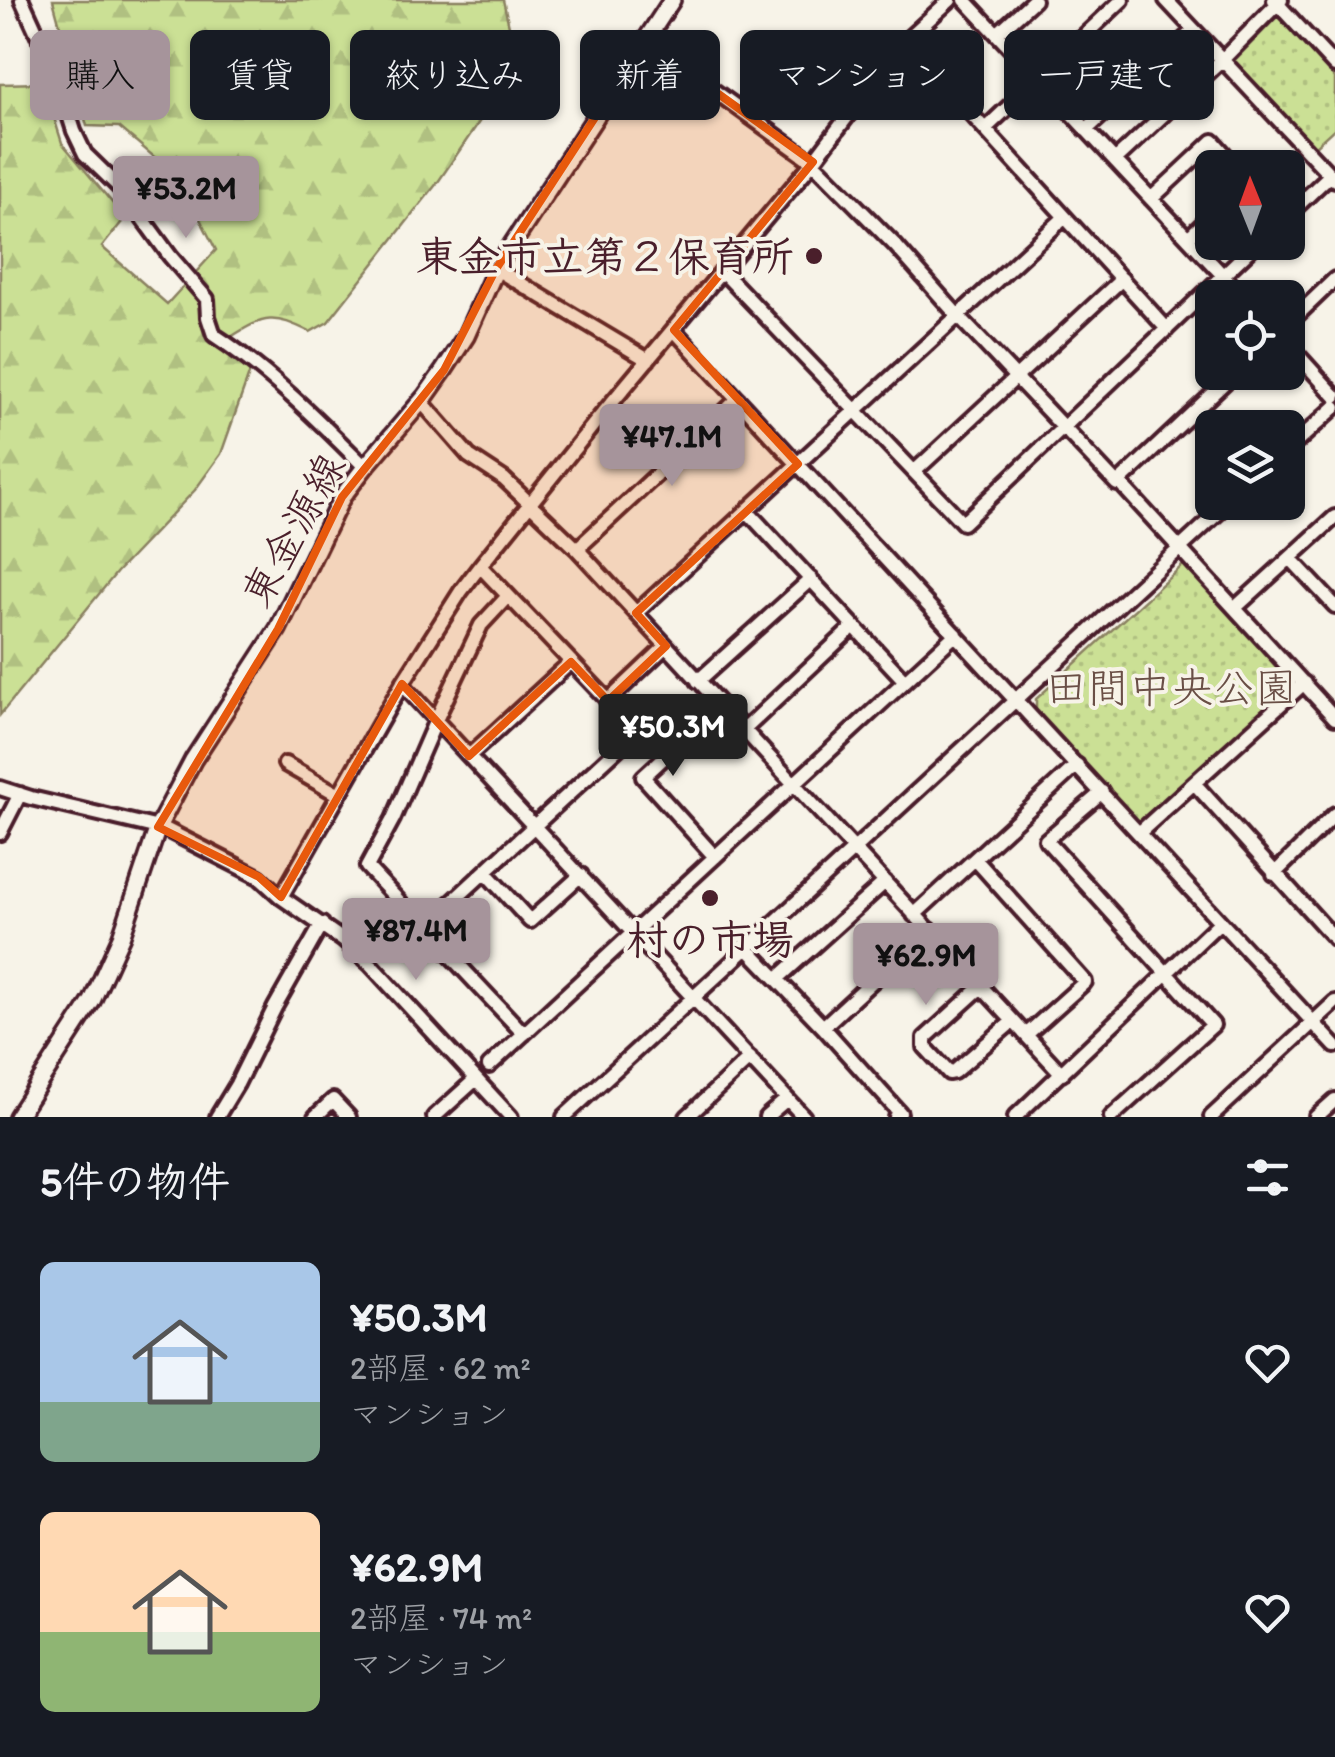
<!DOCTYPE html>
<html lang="ja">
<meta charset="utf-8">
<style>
body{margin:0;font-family:Itim,"Klee One",sans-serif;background:#242831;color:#f1f3f6;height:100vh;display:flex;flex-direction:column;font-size:38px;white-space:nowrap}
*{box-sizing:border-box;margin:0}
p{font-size:32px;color:#9ea1a6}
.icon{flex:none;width:55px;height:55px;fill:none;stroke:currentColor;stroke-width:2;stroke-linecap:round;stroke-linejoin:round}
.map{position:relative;height:1117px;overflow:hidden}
.drawer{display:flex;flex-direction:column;background:#171b24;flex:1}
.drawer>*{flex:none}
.banner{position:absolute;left:30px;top:30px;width:1275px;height:90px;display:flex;gap:20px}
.needle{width:65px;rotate:359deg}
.buttons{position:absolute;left:1195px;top:150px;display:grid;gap:20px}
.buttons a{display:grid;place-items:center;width:110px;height:110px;border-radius:15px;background:#171b24;box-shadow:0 2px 8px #0004;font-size:50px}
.price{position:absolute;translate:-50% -85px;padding:0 22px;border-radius:10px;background:#a6949b;color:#111;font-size:32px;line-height:65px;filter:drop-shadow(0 2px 5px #0008)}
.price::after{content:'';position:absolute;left:50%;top:60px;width:30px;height:22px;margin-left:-15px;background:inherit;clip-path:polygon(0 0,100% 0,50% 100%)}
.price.selected{background:#222;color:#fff}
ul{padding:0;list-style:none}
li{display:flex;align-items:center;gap:30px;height:250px;padding:0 40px}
li span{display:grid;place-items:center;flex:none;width:280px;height:200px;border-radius:15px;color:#555}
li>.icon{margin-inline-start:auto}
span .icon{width:120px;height:120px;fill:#fffc;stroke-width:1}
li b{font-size:42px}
h2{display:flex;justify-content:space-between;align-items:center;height:120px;padding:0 40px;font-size:42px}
.chip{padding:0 35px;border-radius:15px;background:#171b24;box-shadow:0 2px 8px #0004;font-size:35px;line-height:90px}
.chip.selected{background:#a6949b;color:#111}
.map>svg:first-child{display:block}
</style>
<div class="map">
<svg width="1335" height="1117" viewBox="0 0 1335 1117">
<defs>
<pattern id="forest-firs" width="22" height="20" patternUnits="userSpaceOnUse" patternTransform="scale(2.5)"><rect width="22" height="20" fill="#cbe095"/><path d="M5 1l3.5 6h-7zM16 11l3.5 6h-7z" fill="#b0c081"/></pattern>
<pattern id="park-dots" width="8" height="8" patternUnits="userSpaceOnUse" patternTransform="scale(2.5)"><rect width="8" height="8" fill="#cbe095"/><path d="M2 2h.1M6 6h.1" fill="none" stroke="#b0c081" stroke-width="1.8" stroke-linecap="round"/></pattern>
</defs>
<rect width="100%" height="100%" fill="#f7f3e8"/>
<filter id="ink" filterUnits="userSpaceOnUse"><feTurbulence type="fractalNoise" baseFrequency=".01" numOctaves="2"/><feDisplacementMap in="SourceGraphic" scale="20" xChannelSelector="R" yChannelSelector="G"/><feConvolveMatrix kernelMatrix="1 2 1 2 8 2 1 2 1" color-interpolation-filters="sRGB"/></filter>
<g filter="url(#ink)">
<!-- forest -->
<path fill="url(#forest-firs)" stroke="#8a8060" stroke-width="2.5" d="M53 0H503L518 65 438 182 328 322 310 332C274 314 265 315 231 337L251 369 221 454 195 490 117 572 0 715V84L43 83 62 143 125 218 102 247 167 304 216 250 179 178 119 127 87 126Z"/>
<!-- park -->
<path fill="url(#park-dots)" stroke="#8a8060" stroke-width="2.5" d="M1281 17 1335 78V128L1313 148 1235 64V60L1276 18Z
M1183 565 1189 566 1293 677V685L1146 821 1136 820 1036 710V699Z"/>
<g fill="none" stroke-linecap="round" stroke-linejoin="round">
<!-- minor casing -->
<g stroke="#4a1f2b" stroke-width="20">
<path id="minor" d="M22 0 57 77 74 131 85 154 121 189 170 256 207 299 208 317 214 335C268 370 319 421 365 467
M965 0 1244 298
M1166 0 1335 180
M1274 0 1335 66
M997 34 1034 0
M645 41 813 162 895 245 958 316 1117 484 1236 372
M902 44 921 59 1167 329
M985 129 1122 0
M1086 130 1194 30
M1115 160 1222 60 1281 0
M1151 199 1213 141 1237 168
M1288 215 1330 175
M1188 238 1212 215
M496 269 648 360
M722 271 963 523 1258 242
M1288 324 1335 279
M674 330 1335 1046
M1288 344 1335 396
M421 401 469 456 504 479 577 549 1062 1074
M1288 450 1335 407
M914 472 1122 279
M1119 482 1335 718
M747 511 905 681
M577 549 738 399
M1290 558 1335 606
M508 596 481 625 436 720 393 819 367 867 524 1034
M1235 608 1335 517
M636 613 1065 217
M698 681 811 579
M402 684 804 1117
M608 701 666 646
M744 730 854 626
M469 756 571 662
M285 764 339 795
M1194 783 1335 939
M0 788 31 798 167 830 259 877 281 897 343 940 370 964 511 1117
M1102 792 1046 840 1213 1025 1111 1117
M0 833 20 794
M1139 833 1304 683
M715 857 643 777 721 705
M975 859 1085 982 1026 1035
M485 872 530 921 581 875
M1274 874 1335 814
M281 897 402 684 461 591 480 566 594 424 813 162 902 44 950 0
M914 915 1077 765
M424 928 637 731 480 566
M747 948 823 1027 900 1113 896 1117
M777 979 885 882
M981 987 925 1038V1047L949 1073 954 1072 1013 1021
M823 1027 929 929
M489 1066 956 634
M217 1117 237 1084 275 1007 322 924
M315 1117 333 1100 349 1117
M434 1117 476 1079
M564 1117 1230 502
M687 1117 750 1058
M766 1117 787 1099
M1015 1117 1220 922
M1211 1117 1335 1002
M1316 1117 1335 1100"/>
</g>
<!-- major casing -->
<g stroke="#4a1f2b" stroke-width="22">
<path id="major" d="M17 1117 92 1001 121 937 158 827 193 760 278 629 342 497 365 467 425 397 444 370 466 336 496 269 672 0"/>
</g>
<!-- minor -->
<use href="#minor" stroke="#f7f3e8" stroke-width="12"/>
<!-- major -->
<use href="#major" stroke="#f7f3e8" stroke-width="15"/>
</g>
</g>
<!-- marked area -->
<path fill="#e8590c" fill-opacity="0.2" stroke="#e8590c" stroke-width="8" stroke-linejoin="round" d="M645 41 813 162 674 330 798 464 636 613 666 646 608 701 571 662 469 756 402 684 281 897 259 877 158 827 278 629 342 497 444 370 496 269Z"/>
<!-- markers -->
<g fill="#4a1f2b" stroke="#f7f3e8" stroke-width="4">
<circle cx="814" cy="256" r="10"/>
<circle cx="710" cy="898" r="10"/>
</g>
<g text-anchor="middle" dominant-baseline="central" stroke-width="8" stroke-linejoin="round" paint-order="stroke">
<!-- poi labels -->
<g font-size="42" font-weight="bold" fill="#4a1f2b" stroke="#f7f3e8" text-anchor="end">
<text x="794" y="256">東金市立第２保育所</text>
<text x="710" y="939" text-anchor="middle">村の市場</text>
</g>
<!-- street labels -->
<g font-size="42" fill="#4a1f2b" stroke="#f7f3e8">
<text transform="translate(293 530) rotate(-61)">東金源線</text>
</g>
<!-- park labels -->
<g font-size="42" fill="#6a4f46" stroke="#f7f3e8">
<text x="1171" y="687">田間中央公園</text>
</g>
</g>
</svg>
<div class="buttons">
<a><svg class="needle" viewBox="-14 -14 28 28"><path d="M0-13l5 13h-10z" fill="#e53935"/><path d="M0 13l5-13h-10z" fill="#9ea1a6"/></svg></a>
<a><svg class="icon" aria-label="locate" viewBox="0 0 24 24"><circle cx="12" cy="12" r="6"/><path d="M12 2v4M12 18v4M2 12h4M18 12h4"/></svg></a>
<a><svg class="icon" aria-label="layers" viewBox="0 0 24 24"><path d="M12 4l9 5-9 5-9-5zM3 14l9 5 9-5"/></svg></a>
</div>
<b class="price" style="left:186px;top:241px">¥53.2M</b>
<b class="price" style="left:672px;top:489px">¥47.1M</b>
<b class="price selected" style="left:673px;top:779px">¥50.3M</b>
<b class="price" style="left:416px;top:983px">¥87.4M</b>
<b class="price" style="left:926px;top:1008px">¥62.9M</b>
<div class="banner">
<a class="chip selected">購入</a>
<a class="chip">賃貸</a>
<a class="chip">絞り込み</a>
<a class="chip">新着</a>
<a class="chip">マンション</a>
<a class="chip">一戸建て</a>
</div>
</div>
<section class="drawer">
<h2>5件の物件<svg class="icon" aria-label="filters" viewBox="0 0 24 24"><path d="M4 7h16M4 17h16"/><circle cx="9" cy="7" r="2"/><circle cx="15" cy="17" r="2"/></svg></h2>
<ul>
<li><span style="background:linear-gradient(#a9c7e8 70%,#7fa58c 0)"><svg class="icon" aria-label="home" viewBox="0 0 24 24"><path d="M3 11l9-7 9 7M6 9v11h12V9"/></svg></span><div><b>¥50.3M</b><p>2部屋 · 62 m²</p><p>マンション</p></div><svg class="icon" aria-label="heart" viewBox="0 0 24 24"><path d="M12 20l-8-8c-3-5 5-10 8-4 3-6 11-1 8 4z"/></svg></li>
<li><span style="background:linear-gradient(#ffd9b3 60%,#8fb573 0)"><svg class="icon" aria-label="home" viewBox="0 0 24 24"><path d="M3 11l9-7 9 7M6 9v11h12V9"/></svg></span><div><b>¥62.9M</b><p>2部屋 · 74 m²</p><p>マンション</p></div><svg class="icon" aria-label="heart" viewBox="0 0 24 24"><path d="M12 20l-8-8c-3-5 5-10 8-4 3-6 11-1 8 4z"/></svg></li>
</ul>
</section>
